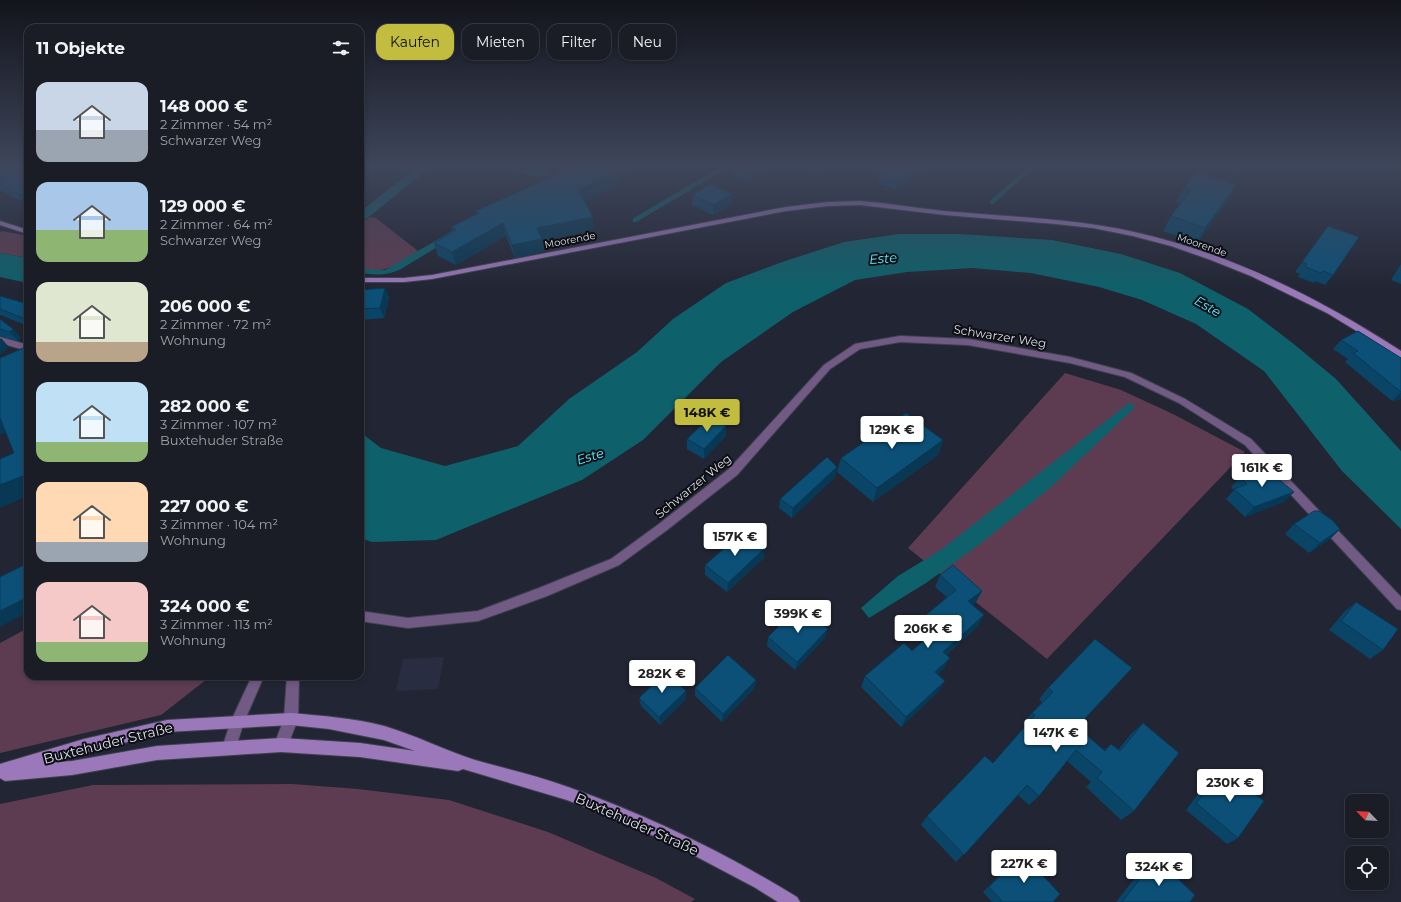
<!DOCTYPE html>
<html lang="de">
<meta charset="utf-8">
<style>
body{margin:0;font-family:Montserrat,sans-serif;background:#272932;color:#f1f3f6;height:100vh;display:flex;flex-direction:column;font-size:15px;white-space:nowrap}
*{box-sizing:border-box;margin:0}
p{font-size:13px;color:#9fa1a7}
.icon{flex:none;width:22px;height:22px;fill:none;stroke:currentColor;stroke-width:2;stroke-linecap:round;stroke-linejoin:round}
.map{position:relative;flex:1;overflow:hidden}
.panel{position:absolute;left:24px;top:24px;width:340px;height:656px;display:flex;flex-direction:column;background:#1a1c26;border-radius:12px;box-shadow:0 2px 6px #0003,0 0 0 1px #383a43}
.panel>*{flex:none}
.banner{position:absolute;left:376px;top:24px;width:380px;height:36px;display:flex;gap:8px}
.needle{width:26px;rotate:295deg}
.tools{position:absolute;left:1345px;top:794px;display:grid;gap:8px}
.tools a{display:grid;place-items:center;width:44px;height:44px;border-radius:8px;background:#1a1c26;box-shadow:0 2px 6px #0003,0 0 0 1px #383a43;font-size:20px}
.price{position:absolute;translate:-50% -34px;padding:0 9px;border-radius:4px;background:#fff;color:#222;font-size:13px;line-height:26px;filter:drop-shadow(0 1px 2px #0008)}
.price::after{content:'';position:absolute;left:50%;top:24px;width:12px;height:9px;margin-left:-6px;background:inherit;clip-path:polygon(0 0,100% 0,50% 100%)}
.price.active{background:#c2bd3f;color:#111}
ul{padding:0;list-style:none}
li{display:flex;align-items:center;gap:12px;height:100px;padding:0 12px}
li span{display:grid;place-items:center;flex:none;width:112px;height:80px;border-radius:12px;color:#555}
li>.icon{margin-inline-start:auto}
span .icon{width:48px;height:48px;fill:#fffc;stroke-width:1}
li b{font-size:17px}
h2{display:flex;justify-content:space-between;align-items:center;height:48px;padding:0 12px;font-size:17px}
.pill{padding:0 14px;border-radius:12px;background:#1a1c26;box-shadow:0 2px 6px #0003,0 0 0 1px #383a43;font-size:14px;line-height:36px}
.pill.active{background:#c2bd3f;color:#111}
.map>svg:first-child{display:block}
</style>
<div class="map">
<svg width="1401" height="902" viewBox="0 0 1401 902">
<rect width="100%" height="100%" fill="#222533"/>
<!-- built -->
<path fill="#292d41" d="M444 657 438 689 396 691 403 659Z"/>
<!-- green -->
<path fill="#5d3c51" d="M370 217 376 218 418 251C397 264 386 275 360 269V224Z
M2 231 28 236V258L0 253V232Z
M1065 373 1121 390 1173 414 1245 452 1047 659 908 548Z
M28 628V676H211L161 715 0 753V643Z
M292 784 358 789 449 800 548 832 656 878 695 899 691 902H0V804L93 785Z"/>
<!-- water -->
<path fill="#0e606a" d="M419 165H433L360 224V212Z
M508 165H536L553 173C537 183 524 172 508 165Z
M534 184H541L401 269C387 276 375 275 360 273V269L385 270Z
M899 234H958L1052 240 1121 254 1180 273 1248 309 1295 345 1336 379 1401 451V529L1342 471 1264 371 1196 324 1142 300 1099 287 1031 273 973 268 907 272 855 280 793 312 721 362 643 440 582 480 436 540 372 542 360 538V432L381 448 445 466 518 446 569 399 637 352 673 319 726 283 785 261 844 242Z
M0 253 28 258V283L0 277Z
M1129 403 1133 404 1134 408 1050 488 980 544 926 583 869 618 861 608 898 576 942 549Z"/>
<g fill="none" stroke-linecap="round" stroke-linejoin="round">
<!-- stream -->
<path stroke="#0e606a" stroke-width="4.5" d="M992 202 1034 165
M635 220 728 165"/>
<!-- street casing -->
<g stroke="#404250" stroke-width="2">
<path id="street" d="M900 336 968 339 1070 357 1131 373 1185 399 1251 439 1401 597V610L1397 609 1245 445 1179 403 1125 377 1070 363 968 345 900 342 860 349 830 369 737 475 667 530 619 565 547 596 478 621 408 628 360 621V611L408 618 478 611 539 588 611 559 659 524 729 469 824 365 855 344Z
M0 337 28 345V351L0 343Z
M252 676H264L244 722 234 753 229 755 224 753 222 748 231 721Z
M287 676H299L298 719 286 750 281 752 276 750 274 745 284 719Z"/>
</g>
<!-- secondary casing -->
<g stroke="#404250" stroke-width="2">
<path id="secondary" d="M860 201C888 203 916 208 944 211 1008 217 1071 218 1134 232 1230 253 1319 298 1401 351V358L1327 313 1251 276 1211 260 1171 246 1133 236 1093 228 1056 224 945 215 860 205 828 206 786 211 432 279 404 282H360V278H404L432 275 786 207 828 202Z
M0 221 28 230V234L0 225Z
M291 713C322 716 354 718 384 726 415 735 444 750 475 760 506 769 538 776 568 787 648 815 725 853 797 897L800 902H778L754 887 682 849 623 822 567 800 463 769 458 771 360 757 281 752 157 760 72 775 5 781 0 778V764L84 739 167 720ZM291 725 329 729 384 740 415 751 360 743 281 738 157 746 72 761 48 763 84 753 167 732Z"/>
</g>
<!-- street -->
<use href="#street" fill="#715b84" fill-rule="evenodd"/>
<!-- secondary -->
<use href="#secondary" fill="#9b78b9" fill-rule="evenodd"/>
</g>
<!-- wall -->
<path fill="#0a4567" d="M0 165H28V205L0 190Z
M578 165H636L617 177 618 185 584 201 594 229 543 241 544 251 515 258 506 236 456 265 438 256 434 243 453 232 451 227 477 214 476 211Z
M733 165H775L750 181 732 174Z
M797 165H831L819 174Z
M1224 165H1244L1240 170Z
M879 172H920L902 186 899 185 895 189 877 182Z
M1184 188 1228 200 1197 243 1163 231 1171 216 1180 204 1176 202Z
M732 194V204L713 215 692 205V195Z
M1328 226 1333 275 1325 285 1315 281 1314 283 1298 277 1300 274 1295 272Z
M1401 264V284L1391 280Z
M385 288 389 298 384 318 360 320V290Z
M0 296 28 304V326L0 315Z
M0 319 13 329 21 338 18 341 0 336Z
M1341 340 1401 358V399L1392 401 1345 362 1348 359 1333 349Z
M726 426V436L704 459 687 449V439Z
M943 440 938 455 873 502 837 472 841 458Z
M837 467 835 477 792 518 779 508 780 499Z
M1240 477 1284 502 1245 517 1226 499 1234 490 1231 487Z
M1294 524 1340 529 1330 539 1309 553 1285 534Z
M764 558 727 592 705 575V565Z
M940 575 982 591 976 602 972 605 978 626 946 655 944 668 938 674 939 691 901 727 861 687 865 676 912 651 931 635 921 626 926 615 947 597 935 587Z
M1356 602 1383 650 1370 659 1329 630 1345 611Z
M768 637 825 638 795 670 767 646Z
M1095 639 1077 727 1104 750 1111 744 1118 750 1131 734 1143 723 1134 811 1121 820 1086 787 1091 782 1067 761 1039 796 1029 805 1018 795 956 862 921 825 927 816 993 763 1026 726 1023 723 1032 713 1042 702 1039 699 1048 688Z
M756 680 754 689 722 722 695 696V688Z
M639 698 686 699 660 725 641 706Z
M1223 769 1238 838 1227 844 1186 810 1212 776Z
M1022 853 1053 902H992L983 892 1015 859Z
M1156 858 1190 902H1116L1146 864Z"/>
<!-- shaded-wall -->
<path fill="#083854" d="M614 165H636L617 177 618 185 580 203 578 190Z
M762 165H775L750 181V173Z
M820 165H831L819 174Z
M919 165H922L920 172 902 186 904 177Z
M901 176 899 185 895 189 897 179Z
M1236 185 1228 200 1197 243 1205 228Z
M732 194V204L713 215V205Z
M28 195V202L24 197Z
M593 217 594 229 543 241 544 251 515 258 512 245 537 228Z
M503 223 506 236 456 265 452 252Z
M385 288 389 298 384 318 380 308Z
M13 329 21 338 18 341 10 332Z
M1 338 9 347 0 355V339Z
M1401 392V399L1392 401Z
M0 415 14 429 0 435Z
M726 426V436L704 459V449Z
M943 440 938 455 873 502 877 488Z
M837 467 835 477 792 518 793 508Z
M28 474V496L0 508V485Z
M1294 492 1284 502 1245 517 1254 507Z
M1340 529 1330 539 1309 553 1320 543Z
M765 548 764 558 727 592 728 583Z
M982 591 976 602 962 612 968 601Z
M28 597V612L0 627V611Z
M984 615 978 626 937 662 943 652Z
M828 629 825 638 795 670 797 662Z
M950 658 944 668 930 682 935 672Z
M756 680 754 689 722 722 723 714Z
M945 681 939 691 901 727 906 717Z
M686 691V699L660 725 659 717Z"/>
<!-- building -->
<path fill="#0c5078" stroke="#083854" d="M0 165H28V195L24 197 0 184Z
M578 165H614L609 168 616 172 578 190 593 217 537 228 542 239 512 245 503 223 452 252 434 243 456 230 451 227 479 213 476 211Z
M733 165H762L750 173Z
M888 165H919L904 177 901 176 897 179 879 172Z
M1196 172 1236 185 1205 228 1171 216 1191 190 1184 188Z
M711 184 732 194 713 205 692 195Z
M1328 226 1359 237 1333 275 1323 271 1321 273 1305 267 1307 264 1302 262Z
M385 288 380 308 360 309V290Z
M0 296 28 304V320L0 309Z
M0 319 13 329 10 332 0 329Z
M1358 331 1401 358V392L1353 353 1358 351 1341 340Z
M28 346V474L0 485V459L14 453 0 418V358Z
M906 413 943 440 877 488 841 458Z
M710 417 726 426 704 449 687 439Z
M827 457 837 467 793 508 780 499Z
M1265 468 1294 492 1254 507 1234 489 1247 484 1240 477Z
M1314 511H1319L1332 520 1340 529 1320 543 1294 524Z
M743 532 765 548 728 583 705 565Z
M26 564 28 569V597L0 611V577Z
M953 565 982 591 968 601 984 615 943 652 950 658 935 672 945 681 906 717 865 676 904 643 912 651 939 627 926 615 956 590 940 575Z
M1356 602 1398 629 1383 650 1341 621Z
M799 606 828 629 797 662 768 637Z
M1095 639 1132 668 1077 727 1105 751 1111 744 1120 751 1143 723 1179 753 1134 811 1097 778 1102 772 1076 750 1039 796 1027 785 964 855 927 816 985 756 993 763 1035 715 1032 713 1053 692 1048 688Z
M728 655 756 680 723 714 695 688Z
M666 672 686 691 659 717 639 698Z
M1223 769 1264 801 1238 838 1196 803Z
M1022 853 1060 894 1053 902H1003L989 887Z
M1156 858 1195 895 1190 902H1122Z"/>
<!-- sky -->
<linearGradient id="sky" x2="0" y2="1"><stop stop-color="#13141c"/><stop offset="0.57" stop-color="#3e465b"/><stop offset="1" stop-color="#3e465b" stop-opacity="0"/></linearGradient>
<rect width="1401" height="291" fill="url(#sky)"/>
<g text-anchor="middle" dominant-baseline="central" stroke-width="4" stroke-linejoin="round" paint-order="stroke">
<!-- far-street labels -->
<g font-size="10" fill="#dbdde7" stroke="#0d0f15">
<text transform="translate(570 240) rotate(-11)">Moorende</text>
<text transform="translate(1202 245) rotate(19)">Moorende</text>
</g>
<!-- street labels -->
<g font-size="12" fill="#dbdde7" stroke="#0d0f15">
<text transform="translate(1000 336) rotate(9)">Schwarzer Weg</text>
<text transform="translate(693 486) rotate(-39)">Schwarzer Weg</text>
</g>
<!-- water labels -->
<g font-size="13" font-style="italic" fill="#60eafe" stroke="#0d0f15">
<text transform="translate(883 258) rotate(-4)">Este</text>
<text transform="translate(1208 306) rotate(30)">Este</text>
<text transform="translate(590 456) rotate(-17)">Este</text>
</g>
<!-- near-street labels -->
<g font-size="14" fill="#dbdde7" stroke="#0d0f15">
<text transform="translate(108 743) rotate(-14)">Buxtehuder Straße</text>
<text transform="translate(637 824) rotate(24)">Buxtehuder Straße</text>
</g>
</g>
</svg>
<div class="tools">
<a><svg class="needle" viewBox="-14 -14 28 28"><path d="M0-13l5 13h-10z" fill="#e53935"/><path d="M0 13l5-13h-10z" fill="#9fa1a7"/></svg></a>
<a><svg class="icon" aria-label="locate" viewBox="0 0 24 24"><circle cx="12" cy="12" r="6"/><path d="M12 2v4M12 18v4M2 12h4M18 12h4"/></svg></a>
</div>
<b class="price active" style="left:707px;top:433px">148K €</b>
<b class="price" style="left:892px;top:450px">129K €</b>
<b class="price" style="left:1262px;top:488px">161K €</b>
<b class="price" style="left:735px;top:557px">157K €</b>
<b class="price" style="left:798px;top:634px">399K €</b>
<b class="price" style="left:928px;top:649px">206K €</b>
<b class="price" style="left:662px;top:694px">282K €</b>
<b class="price" style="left:1056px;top:753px">147K €</b>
<b class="price" style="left:1230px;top:803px">230K €</b>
<b class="price" style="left:1024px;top:884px">227K €</b>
<b class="price" style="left:1159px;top:887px">324K €</b>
<div class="banner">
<a class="pill active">Kaufen</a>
<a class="pill">Mieten</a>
<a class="pill">Filter</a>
<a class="pill">Neu</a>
</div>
<section class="panel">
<h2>11 Objekte<svg class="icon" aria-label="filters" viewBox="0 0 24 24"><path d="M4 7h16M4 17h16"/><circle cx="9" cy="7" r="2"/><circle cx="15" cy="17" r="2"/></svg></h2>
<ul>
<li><span style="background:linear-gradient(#c9d6e8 60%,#9aa5b1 0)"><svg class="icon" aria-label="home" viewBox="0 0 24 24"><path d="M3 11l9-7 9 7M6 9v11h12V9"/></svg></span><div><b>148 000 €</b><p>2 Zimmer · 54 m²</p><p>Schwarzer Weg</p></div></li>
<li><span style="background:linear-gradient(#a9c7e8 60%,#8fb573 0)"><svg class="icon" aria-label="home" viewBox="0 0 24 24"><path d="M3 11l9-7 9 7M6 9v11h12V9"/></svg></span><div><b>129 000 €</b><p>2 Zimmer · 64 m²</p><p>Schwarzer Weg</p></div></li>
<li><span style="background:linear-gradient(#dfe7d0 75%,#b9a48a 0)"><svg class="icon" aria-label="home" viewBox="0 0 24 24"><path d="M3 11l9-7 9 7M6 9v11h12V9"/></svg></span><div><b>206 000 €</b><p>2 Zimmer · 72 m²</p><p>Wohnung</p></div></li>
<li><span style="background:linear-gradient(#bfe0f5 75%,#8fb573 0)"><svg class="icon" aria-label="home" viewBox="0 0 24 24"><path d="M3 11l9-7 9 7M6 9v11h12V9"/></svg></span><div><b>282 000 €</b><p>3 Zimmer · 107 m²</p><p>Buxtehuder Straße</p></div></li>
<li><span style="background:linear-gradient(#ffd9b3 75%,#9aa5b1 0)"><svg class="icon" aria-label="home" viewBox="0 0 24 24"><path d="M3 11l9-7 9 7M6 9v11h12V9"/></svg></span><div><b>227 000 €</b><p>3 Zimmer · 104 m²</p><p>Wohnung</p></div></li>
<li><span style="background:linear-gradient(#f6c9c9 75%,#8fb573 0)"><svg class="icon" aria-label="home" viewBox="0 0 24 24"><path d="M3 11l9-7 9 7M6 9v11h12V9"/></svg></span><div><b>324 000 €</b><p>3 Zimmer · 113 m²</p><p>Wohnung</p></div></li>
</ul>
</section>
</div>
